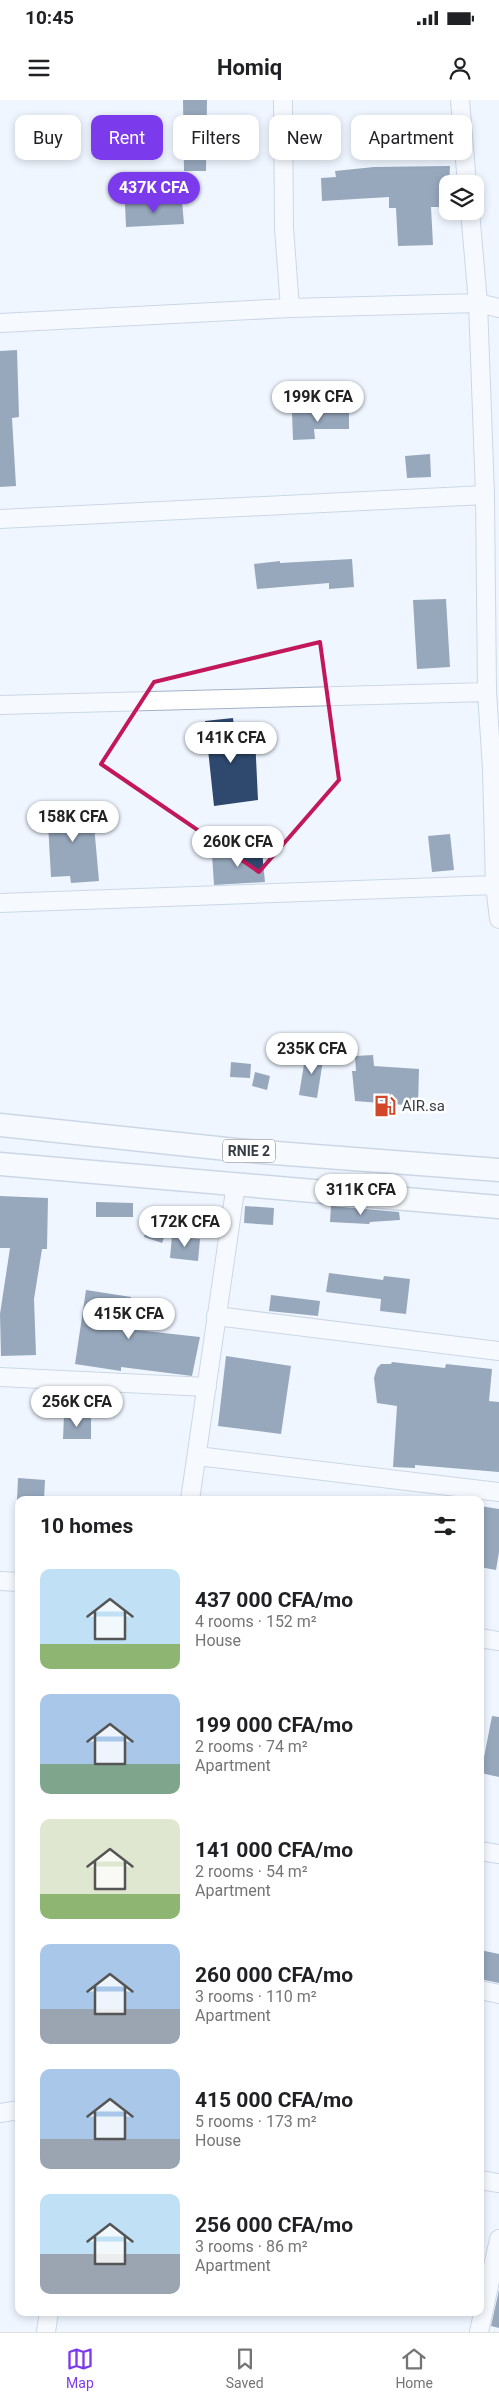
<!DOCTYPE html>
<meta charset="utf-8">
<style>
body{margin:0;font-family:Roboto,sans-serif;background:#f2f2f2;color:#202124;height:100vh;display:flex;flex-direction:column;font-size:19px;white-space:nowrap}
*{box-sizing:border-box;margin:0}
p{font-size:16px;color:#757577}
.icon{flex:none;width:28px;height:28px;fill:none;stroke:currentColor;stroke-width:2;stroke-linecap:round;stroke-linejoin:round}
.map{position:relative;flex:1;overflow:hidden}
.side{position:absolute;left:15px;top:1396px;width:469px;height:820px;display:flex;flex-direction:column;background:#fff;border-radius:10px;box-shadow:0 2px 8px #0003}
.side>*{flex:none}
.hud{position:absolute;left:15px;top:15px;width:470px;height:45px;display:flex;gap:10px}
.fabs{position:absolute;left:439px;top:75px;display:grid;gap:10px}
.fabs a{display:grid;place-items:center;width:45px;height:45px;border-radius:10px;background:#fff;box-shadow:0 2px 8px #0003;font-size:25px}
.price{position:absolute;translate:-50% -42px;padding:0 11px;border-radius:18px;background:#fff;color:#222;font-size:16px;line-height:32px;filter:drop-shadow(0 1px 2px #0008)}
.price::after{content:'';position:absolute;left:50%;top:30px;width:15px;height:11px;margin-left:-8px;background:inherit;clip-path:polygon(0 0,100% 0,50% 100%)}
.price.on{background:#7c3aed;color:#fff}
ul{padding:0;list-style:none}
li{display:flex;align-items:center;gap:15px;height:125px;padding:0 25px}
li span{display:grid;place-items:center;flex:none;width:140px;height:100px;border-radius:10px;color:#555}
li>.icon{margin-inline-start:auto}
span .icon{width:60px;height:60px;fill:#fffc;stroke-width:1}
li b{font-size:21px}
h2{display:flex;justify-content:space-between;align-items:center;height:60px;padding:0 25px;font-size:21px}
.pill{padding:0 18px;border-radius:10px;background:#fff;box-shadow:0 2px 8px #0003;font-size:18px;line-height:45px}
.pill.on{background:#7c3aed;color:#fff}
.status{display:flex;justify-content:space-between;align-items:center;height:35px;padding:0 25px;background:#fff;direction:ltr}
.status svg{height:14px;fill:currentColor}
header{display:flex;justify-content:space-between;align-items:center;height:65px;padding:0 25px;background:#fff;font-size:22px;font-weight:700}
.menu{display:flex;justify-content:space-around;align-items:center;height:70px;border-top:1px solid #e0e0e0;background:#fff;font-size:14px;color:#757577}
.menu a{display:grid;justify-items:center;gap:2px}
.menu .on{color:#7c3aed}
.map>svg:first-child{display:block}
</style>
<div class="status"><b>10:45</b><svg viewBox="0 0 49 12"><path d="M0 12V9h3v3zM5 12V6h3v6zM10 12V3h3v9zM15 12V0h3v12zM26 1h20v11H26zM47 4h2v5h-2z"/></svg></div>
<header><svg class="icon" aria-label="menu" viewBox="0 0 24 24"><path d="M4 6h16M4 12h16M4 18h16"/></svg>Homiq<svg class="icon" aria-label="person" viewBox="0 0 24 24"><circle cx="12" cy="8" r="4"/><path d="M4 21q1-7 8-7t8 7"/></svg></header>
<div class="map">
<svg width="499" height="2232" viewBox="0 0 499 2232">
<rect width="100%" height="100%" fill="#eff6ff"/>
<!-- building -->
<path fill="#2e496d" d="M183 0H207L206 71H184Z
M450 66 448 107H431L433 145 398 146 396 108H389V97L322 101 321 78 336 77 335 71 374 67Z
M182 101 184 124 126 127 125 104Z
M17 250 19 317 12 318 16 386 0 387V251Z
M328 310H349V329H314L315 339 293 340 292 313 328 312Z
M430 354 431 377 407 378 405 356Z
M352 459 354 487 329 489V483L257 489 254 464 280 461V463Z
M446 499 450 567 417 569 413 500Z
M233 618 235 637H255L258 700 214 706 205 621Z
M65 705V709L98 707 99 724 94 725 99 781 71 783 70 776 51 777 47 706Z
M450 734 454 770 432 772 428 736Z
M262 751 265 782 214 785 212 755Z
M306 952 324 954 317 998 299 995Z
M373 955 374 966 419 969 418 1006 355 1001 352 971H356L355 956Z
M231 962 251 964 250 978 230 977Z
M255 972 270 976 267 990 252 986Z
M0 1096 48 1098 47 1149H42L34 1199 36 1255 1 1256 0 1214 10 1148H0Z
M96 1102 133 1103V1117H96Z
M245 1106 274 1108 273 1125 244 1123Z
M331 1106 399 1112 400 1120 370 1122 369 1124 330 1122Z
M152 1115 170 1122 162 1143 144 1137Z
M172 1136 200 1139 198 1161 170 1158Z
M329 1173 383 1180 384 1176 410 1179 406 1214 380 1211 381 1199 326 1192Z
M86 1190 131 1197 127 1229 200 1237 192 1276 121 1267V1271L75 1264Z
M271 1195 320 1201 318 1216 269 1211Z
M226 1256 291 1266 281 1334 218 1326Z
M392 1262 445 1268 446 1264 492 1269 489 1301 499 1302V1372L415 1365V1368L393 1367 397 1306 377 1303 374 1278 377 1268 381 1264H391Z
M64 1316 91 1317V1339H63Z
M18 1378 45 1380 44 1400H17Z
M480 1406 499 1409V1452L496 1470 480 1467Z
M492 1616 499 1617V1677L481 1673Z
M480 1850 499 1854V1883L480 1879Z
M499 2190V2228L491 2226Z"/>
<g fill="none" stroke-linecap="round" stroke-linejoin="round">
<!-- minor casing -->
<g stroke="#a2b2c8" stroke-width="20">
<path id="minor" d="M283 0 284 128 290 208
M460 0 467 84
M470 111 478 203 485 395 487 592 492 669 495 785 499 819
M0 223 290 208 478 203 499 208
M0 419 485 395
M0 605 487 592
M0 803 495 785
M216 1216 499 1251
M0 1277 207 1287
M197 1356 499 1392
M190 1400 236 1084
M0 1481 19 1482
M480 1538 499 1541
M480 1751 499 1754
M480 1890 499 1894
M0 2013 19 2010
M480 2080 499 2083
M46 2232 49 2212
M479 2232 499 2139"/>
</g>
<!-- major casing -->
<g stroke="#a2b2c8" stroke-width="25">
<path id="major" d="M0 1025 236 1050 499 1070
M0 1064 499 1107"/>
</g>
<!-- minor -->
<use href="#minor" stroke="#fff" stroke-width="18"/>
<!-- major -->
<use href="#major" stroke="#fff" stroke-width="22"/>
</g>
<!-- marked area -->
<path d="M0 0H499V2232H0ZM320 542 339 680 259 772 101 664 154 582Z" fill="#eff6ff" fill-opacity=".55" fill-rule="evenodd"/>
<path fill="none" stroke="#c2185b" stroke-width="4" stroke-linejoin="round" d="M320 542 339 680 259 772 101 664 154 582Z"/>
<!-- icons -->
<defs>
<g id="fuel-bare" transform="scale(1.725)"><path d="M-5.5-6h7V0h2V4h1.3V-2.5L3-4.5l.8-.8L6-3V5H2.5V1h-1V6h-7ZM-4.2-4.7v3.2H.2V-4.7Z" fill="#d24729" stroke="#fff" stroke-width="2.5" paint-order="stroke"/></g>
</defs>
<g fill-rule="evenodd">
<use href="#fuel-bare" x="385" y="1006"/>
</g>
<g text-anchor="middle" dominant-baseline="central" stroke-width="5" stroke-linejoin="round" paint-order="stroke">
<!-- shield labels -->
<rect fill="#fff" stroke="#72767d" stroke-width="1" x="223" y="1039.5" width="52" height="23" rx="4"/>
<g font-size="14" font-weight="bold" fill="#363c45">
<text x="249" y="1051">RNIE 2</text>
</g>
<!-- poi labels -->
<g font-size="15" fill="#363c45" stroke="#fff" text-anchor="start">
<text x="402" y="1006">AIR.sa</text>
</g>
</g>
</svg>
<div class="fabs">
<a><svg class="icon" aria-label="layers" viewBox="0 0 24 24"><path d="M12 4l9 5-9 5-9-5zM3 14l9 5 9-5"/></svg></a>
</div>
<b class="price on" style="left:154px;top:114px">437K CFA</b>
<b class="price" style="left:318px;top:323px">199K CFA</b>
<b class="price" style="left:231px;top:664px">141K CFA</b>
<b class="price" style="left:73px;top:743px">158K CFA</b>
<b class="price" style="left:238px;top:768px">260K CFA</b>
<b class="price" style="left:312px;top:975px">235K CFA</b>
<b class="price" style="left:361px;top:1116px">311K CFA</b>
<b class="price" style="left:185px;top:1148px">172K CFA</b>
<b class="price" style="left:129px;top:1240px">415K CFA</b>
<b class="price" style="left:77px;top:1328px">256K CFA</b>
<div class="hud">
<a class="pill">Buy</a>
<a class="pill on">Rent</a>
<a class="pill">Filters</a>
<a class="pill">New</a>
<a class="pill">Apartment</a>
</div>
<section class="side">
<h2>10 homes<svg class="icon" aria-label="filters" viewBox="0 0 24 24"><path d="M4 7h16M4 17h16"/><circle cx="9" cy="7" r="2"/><circle cx="15" cy="17" r="2"/></svg></h2>
<ul>
<li><span style="background:linear-gradient(#bfe0f5 75%,#8fb573 0)"><svg class="icon" aria-label="home" viewBox="0 0 24 24"><path d="M3 11l9-7 9 7M6 9v11h12V9"/></svg></span><div><b>437 000 CFA/mo</b><p>4 rooms · 152 m²</p><p>House</p></div></li>
<li><span style="background:linear-gradient(#a9c7e8 70%,#7fa58c 0)"><svg class="icon" aria-label="home" viewBox="0 0 24 24"><path d="M3 11l9-7 9 7M6 9v11h12V9"/></svg></span><div><b>199 000 CFA/mo</b><p>2 rooms · 74 m²</p><p>Apartment</p></div></li>
<li><span style="background:linear-gradient(#dfe7d0 75%,#8fb573 0)"><svg class="icon" aria-label="home" viewBox="0 0 24 24"><path d="M3 11l9-7 9 7M6 9v11h12V9"/></svg></span><div><b>141 000 CFA/mo</b><p>2 rooms · 54 m²</p><p>Apartment</p></div></li>
<li><span style="background:linear-gradient(#a9c7e8 65%,#9aa5b1 0)"><svg class="icon" aria-label="home" viewBox="0 0 24 24"><path d="M3 11l9-7 9 7M6 9v11h12V9"/></svg></span><div><b>260 000 CFA/mo</b><p>3 rooms · 110 m²</p><p>Apartment</p></div></li>
<li><span style="background:linear-gradient(#a9c7e8 70%,#9aa5b1 0)"><svg class="icon" aria-label="home" viewBox="0 0 24 24"><path d="M3 11l9-7 9 7M6 9v11h12V9"/></svg></span><div><b>415 000 CFA/mo</b><p>5 rooms · 173 m²</p><p>House</p></div></li>
<li><span style="background:linear-gradient(#bfe0f5 60%,#9aa5b1 0)"><svg class="icon" aria-label="home" viewBox="0 0 24 24"><path d="M3 11l9-7 9 7M6 9v11h12V9"/></svg></span><div><b>256 000 CFA/mo</b><p>3 rooms · 86 m²</p><p>Apartment</p></div></li>
</ul>
</section>
</div>
<nav class="menu">
<a class="on"><svg class="icon" aria-label="map" viewBox="0 0 24 24"><path d="M3 6l6-2 6 2 6-2v14l-6 2-6-2-6 2zM9 4v14M15 6v14"/></svg>Map</a>
<a><svg class="icon" aria-label="saved" viewBox="0 0 24 24"><path d="M7 4h10v16l-5-4-5 4z"/></svg>Saved</a>
<a><svg class="icon" aria-label="home" viewBox="0 0 24 24"><path d="M3 11l9-7 9 7M6 9v11h12V9"/></svg>Home</a>
</nav>
